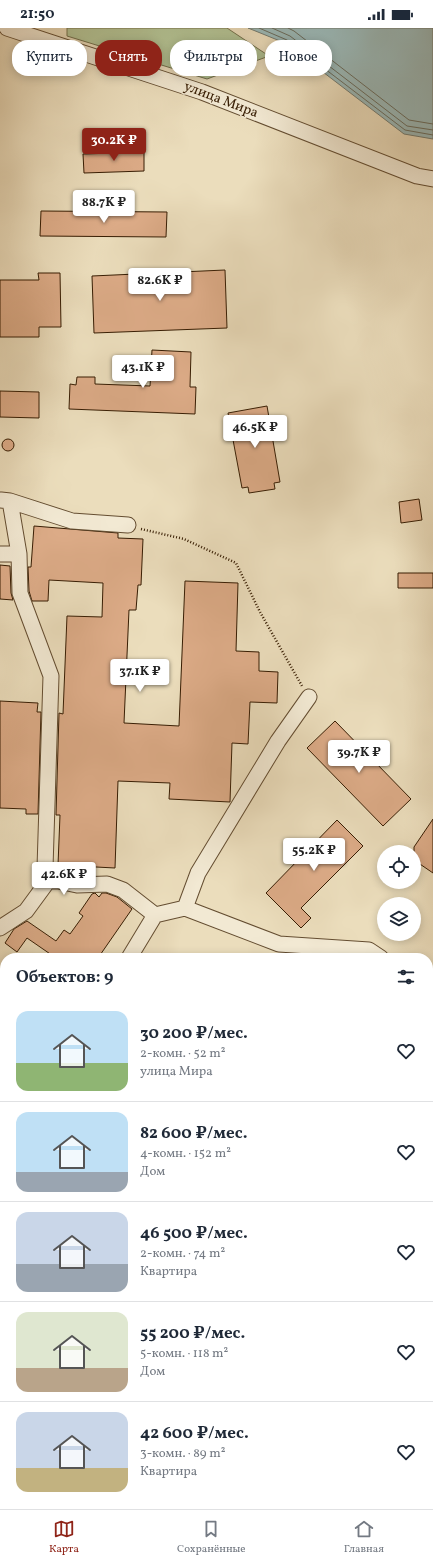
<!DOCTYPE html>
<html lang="ru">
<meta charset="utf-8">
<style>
body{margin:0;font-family:Vollkorn,serif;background:#f6f6f7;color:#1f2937;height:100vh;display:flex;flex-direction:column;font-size:15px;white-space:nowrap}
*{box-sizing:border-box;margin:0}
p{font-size:13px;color:#747a83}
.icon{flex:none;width:22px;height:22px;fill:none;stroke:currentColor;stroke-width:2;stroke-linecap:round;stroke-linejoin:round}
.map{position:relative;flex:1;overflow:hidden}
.panel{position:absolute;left:0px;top:925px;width:433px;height:556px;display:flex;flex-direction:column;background:#fff;border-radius:16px 16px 0 0;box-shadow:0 2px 10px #0003}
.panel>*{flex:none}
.top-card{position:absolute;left:12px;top:12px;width:409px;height:36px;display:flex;gap:8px}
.fabs{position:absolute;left:377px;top:817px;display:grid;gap:8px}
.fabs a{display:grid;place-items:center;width:44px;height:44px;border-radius:50%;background:#fff;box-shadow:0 2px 10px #0003;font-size:20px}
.price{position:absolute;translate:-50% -34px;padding:0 9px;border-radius:4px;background:#fff;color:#222;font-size:13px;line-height:26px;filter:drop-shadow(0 1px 2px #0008)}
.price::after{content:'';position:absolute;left:50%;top:24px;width:12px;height:9px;margin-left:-6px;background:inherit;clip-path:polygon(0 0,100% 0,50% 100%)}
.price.selected{background:#8f2418;color:#fff}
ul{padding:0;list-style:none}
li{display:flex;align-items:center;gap:12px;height:100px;padding:0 16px}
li+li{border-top:1px solid #e0e1e3}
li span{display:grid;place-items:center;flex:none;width:112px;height:80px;border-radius:12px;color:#555}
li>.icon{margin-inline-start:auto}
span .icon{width:48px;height:48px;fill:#fffc;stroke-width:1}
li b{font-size:17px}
h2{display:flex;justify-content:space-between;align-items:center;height:48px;padding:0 16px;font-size:17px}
.chip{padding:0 14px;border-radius:16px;background:#fff;box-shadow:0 2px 10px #0003;font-size:14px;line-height:36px}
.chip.selected{background:#8f2418;color:#fff}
.status{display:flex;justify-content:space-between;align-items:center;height:28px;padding:0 20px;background:#fff;direction:ltr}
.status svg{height:11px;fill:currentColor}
.tabs{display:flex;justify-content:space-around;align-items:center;height:56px;border-top:1px solid #e0e1e3;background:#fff;font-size:11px;color:#747a83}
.tabs a{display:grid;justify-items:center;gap:2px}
.tabs .selected{color:#8f2418}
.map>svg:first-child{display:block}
</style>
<div class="status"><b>21:50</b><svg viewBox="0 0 49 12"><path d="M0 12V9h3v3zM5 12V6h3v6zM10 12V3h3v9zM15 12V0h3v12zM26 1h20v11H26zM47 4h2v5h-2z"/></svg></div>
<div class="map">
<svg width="433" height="1481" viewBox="0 0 433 1481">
<rect width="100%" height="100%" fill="#ebddbc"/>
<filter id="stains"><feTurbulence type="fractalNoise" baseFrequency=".005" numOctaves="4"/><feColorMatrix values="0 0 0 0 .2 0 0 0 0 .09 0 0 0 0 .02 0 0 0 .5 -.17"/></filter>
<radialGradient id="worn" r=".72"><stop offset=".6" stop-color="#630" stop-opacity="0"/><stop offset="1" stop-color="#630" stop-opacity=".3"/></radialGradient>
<!-- green -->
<path fill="#b2c294" stroke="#74704c" d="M67 0H227L269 28 207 51 67 8Z"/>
<!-- water -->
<path fill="#9bbaba" stroke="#737b71" d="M248 0H433V111L404 106 285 15Z"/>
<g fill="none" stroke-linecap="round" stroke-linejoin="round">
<!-- shore -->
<path stroke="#696c5e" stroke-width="1" d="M259 0 287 12 405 102 433 107
M272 0 290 8 407 98 433 102
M288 0 294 3 409 92 433 96"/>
</g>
<!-- building -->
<path fill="#dcab87" stroke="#371d03" d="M144 124V143L84 145 83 126Z
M41 183 167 184 166 209 40 208Z
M225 242 227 300 94 305 92 248Z
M38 245H60L61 299H39V309H0V252H39Z
M152 322 191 324 190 359H196L195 386 69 381 70 356 76 357 77 349H95V356L150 358Z
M0 363 39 364V390L0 389Z
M267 378 280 454 274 455 275 461 249 465 248 459 242 460 228 385Z
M2 417a6 6 0 1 1 12 0a6 6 0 1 1-12 0Z
M419 471 422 492 401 495 399 474Z
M34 498 118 505V510L143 511 141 557H138L136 582H129L124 695 179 698 185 553 238 555 236 623 259 624V643L278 644 277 675 250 674 248 716 232 715 230 774 169 771 170 755 118 753 115 840 58 837 60 787H56L59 685 63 686 67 588 102 589 103 555 49 552 48 573H32L29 563 28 539H31Z
M0 537 10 538 11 565 13 572 0 571Z
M398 545H433V560H398Z
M0 673 38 675 37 684H41L38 786H26V781L0 780Z
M335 693 411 771 383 798 307 720Z
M433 791V845L414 832V819Z
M337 792 363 818 301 880 311 890 301 900 266 865Z
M95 865 99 869 102 865H106L117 869 132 881 98 930H56L27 910 17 924 5 915 14 901 27 893 56 913 64 902 70 906 83 888 79 885 92 866Z"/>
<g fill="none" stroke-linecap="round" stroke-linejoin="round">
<!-- minor casing -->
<g stroke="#644d31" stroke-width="17">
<path id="minor" d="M7 0 202 64 417 148 433 151
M1 472 10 473 72 493 128 497
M10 473 19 526 20 565 51 648 45 840 48 853H58L77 857 107 856 123 862 155 887 185 880 279 916 369 922 381 930
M0 526H19
M185 880 198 845 278 713 309 669
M0 900 26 883 48 853
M129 930 155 887
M428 1034 433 1047
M428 1396 433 1394
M163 1476 166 1481
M279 1481 287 1476"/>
</g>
<!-- major casing -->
<g stroke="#371d03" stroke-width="21">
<path id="major" d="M428 1232 433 1231
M0 1310 5 1308"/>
</g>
<!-- path -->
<path stroke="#371d03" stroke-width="2.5" stroke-dasharray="1 2" stroke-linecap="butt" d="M141 501 184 511 236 535 260 584 302 658
M314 1476 317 1481
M301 1481 310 1476"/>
<!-- minor -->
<use href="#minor" stroke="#f2e9d3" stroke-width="15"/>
<!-- major -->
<use href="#major" stroke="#e6be7e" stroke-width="19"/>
</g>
<g text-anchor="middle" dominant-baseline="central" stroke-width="3" stroke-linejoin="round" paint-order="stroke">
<!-- street labels -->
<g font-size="14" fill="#371d03" stroke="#f2e9d3">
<text transform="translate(221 72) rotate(21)">улица Мира</text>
</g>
</g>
<rect width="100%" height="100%" filter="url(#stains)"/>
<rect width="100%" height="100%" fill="url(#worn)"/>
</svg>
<div class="fabs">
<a><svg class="icon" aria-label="locate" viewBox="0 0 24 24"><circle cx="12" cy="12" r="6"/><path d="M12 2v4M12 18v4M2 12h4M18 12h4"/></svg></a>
<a><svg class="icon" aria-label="layers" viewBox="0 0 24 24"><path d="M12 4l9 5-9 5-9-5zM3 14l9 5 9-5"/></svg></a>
</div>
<b class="price selected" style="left:114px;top:134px">30.2K ₽</b>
<b class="price" style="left:104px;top:196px">88.7K ₽</b>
<b class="price" style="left:160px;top:274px">82.6K ₽</b>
<b class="price" style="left:143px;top:361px">43.1K ₽</b>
<b class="price" style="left:255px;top:421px">46.5K ₽</b>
<b class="price" style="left:140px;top:665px">37.1K ₽</b>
<b class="price" style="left:359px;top:746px">39.7K ₽</b>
<b class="price" style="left:314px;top:844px">55.2K ₽</b>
<b class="price" style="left:64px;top:868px">42.6K ₽</b>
<div class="top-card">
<a class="chip">Купить</a>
<a class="chip selected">Снять</a>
<a class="chip">Фильтры</a>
<a class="chip">Новое</a>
</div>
<section class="panel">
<h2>Объектов: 9<svg class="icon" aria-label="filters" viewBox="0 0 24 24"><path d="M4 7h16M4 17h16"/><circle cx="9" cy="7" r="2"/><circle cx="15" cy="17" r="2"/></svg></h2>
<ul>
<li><span style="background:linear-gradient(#bfe0f5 65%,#8fb573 0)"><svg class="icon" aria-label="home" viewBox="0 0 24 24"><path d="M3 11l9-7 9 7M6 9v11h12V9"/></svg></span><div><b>30 200 ₽/мес.</b><p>2-комн. · 52 m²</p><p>улица Мира</p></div><svg class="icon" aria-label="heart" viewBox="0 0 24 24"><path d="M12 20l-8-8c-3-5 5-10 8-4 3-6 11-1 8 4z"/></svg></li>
<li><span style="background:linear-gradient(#bfe0f5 75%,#9aa5b1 0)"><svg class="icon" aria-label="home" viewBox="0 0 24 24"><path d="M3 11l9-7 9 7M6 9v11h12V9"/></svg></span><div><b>82 600 ₽/мес.</b><p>4-комн. · 152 m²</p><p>Дом</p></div><svg class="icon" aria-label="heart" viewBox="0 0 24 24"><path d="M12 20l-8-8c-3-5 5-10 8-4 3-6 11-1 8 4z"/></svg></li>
<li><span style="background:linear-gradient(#c9d6e8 65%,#9aa5b1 0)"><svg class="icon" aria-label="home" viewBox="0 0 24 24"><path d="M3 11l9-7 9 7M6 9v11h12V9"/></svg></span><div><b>46 500 ₽/мес.</b><p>2-комн. · 74 m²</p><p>Квартира</p></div><svg class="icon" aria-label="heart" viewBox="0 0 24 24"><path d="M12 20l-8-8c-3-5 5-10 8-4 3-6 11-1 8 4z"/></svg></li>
<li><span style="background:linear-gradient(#dfe7d0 70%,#b9a48a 0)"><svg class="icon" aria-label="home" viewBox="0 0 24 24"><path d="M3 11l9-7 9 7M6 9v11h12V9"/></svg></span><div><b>55 200 ₽/мес.</b><p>5-комн. · 118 m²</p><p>Дом</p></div><svg class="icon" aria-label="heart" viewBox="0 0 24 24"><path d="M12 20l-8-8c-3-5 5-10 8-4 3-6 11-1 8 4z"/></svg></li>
<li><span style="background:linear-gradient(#c9d6e8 70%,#c2b280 0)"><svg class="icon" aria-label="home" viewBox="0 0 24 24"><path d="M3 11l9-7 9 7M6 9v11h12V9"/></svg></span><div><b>42 600 ₽/мес.</b><p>3-комн. · 89 m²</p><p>Квартира</p></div><svg class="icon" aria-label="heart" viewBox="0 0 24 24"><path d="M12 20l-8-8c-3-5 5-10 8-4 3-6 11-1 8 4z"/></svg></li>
</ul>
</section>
</div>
<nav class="tabs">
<a class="selected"><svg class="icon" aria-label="map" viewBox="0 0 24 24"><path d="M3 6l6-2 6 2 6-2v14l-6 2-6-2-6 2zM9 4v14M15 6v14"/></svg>Карта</a>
<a><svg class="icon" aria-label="saved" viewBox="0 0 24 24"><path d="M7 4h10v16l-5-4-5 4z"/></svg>Сохранённые</a>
<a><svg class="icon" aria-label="home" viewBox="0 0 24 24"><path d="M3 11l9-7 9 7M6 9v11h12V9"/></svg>Главная</a>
</nav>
